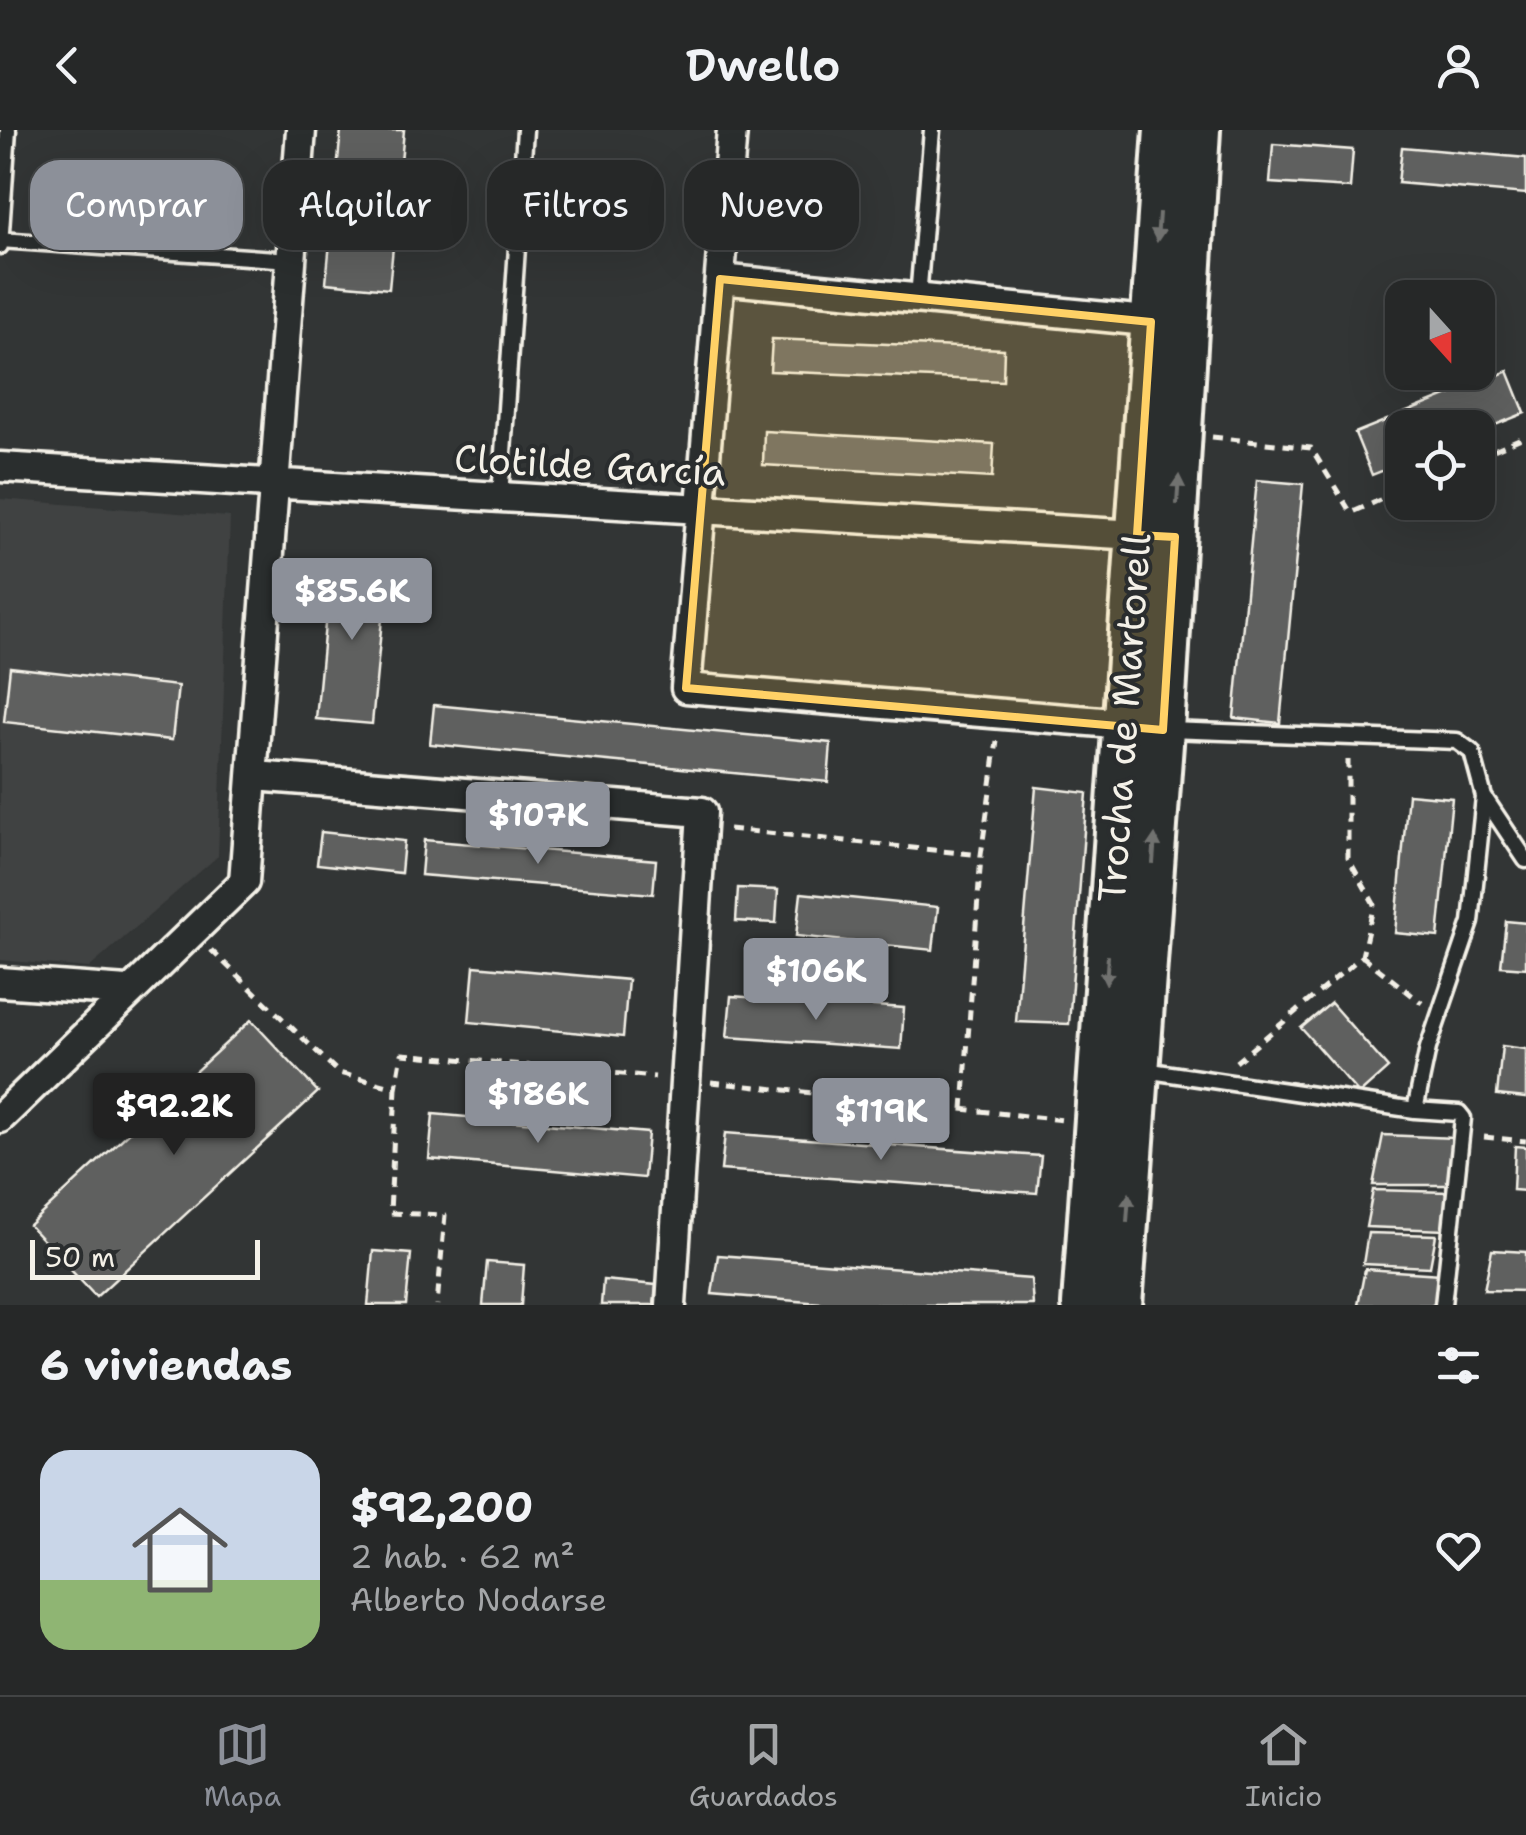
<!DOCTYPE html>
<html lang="es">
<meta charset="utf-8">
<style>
body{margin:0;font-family:"Shantell Sans",sans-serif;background:#323434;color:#f1f3f6;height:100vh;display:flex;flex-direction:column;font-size:38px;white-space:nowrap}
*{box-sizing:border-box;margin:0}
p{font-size:32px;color:#a4a6a8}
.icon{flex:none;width:55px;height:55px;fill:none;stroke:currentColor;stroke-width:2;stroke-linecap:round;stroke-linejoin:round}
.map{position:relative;height:1175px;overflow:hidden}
.panel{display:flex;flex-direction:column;background:#262828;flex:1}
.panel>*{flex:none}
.banner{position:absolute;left:30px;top:30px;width:1000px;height:90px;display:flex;gap:20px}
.needle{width:65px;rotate:159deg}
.tools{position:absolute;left:1385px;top:150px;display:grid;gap:20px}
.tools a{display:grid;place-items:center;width:110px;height:110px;border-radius:20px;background:#262828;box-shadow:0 10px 40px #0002,0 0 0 2px #424445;font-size:50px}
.scale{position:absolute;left:30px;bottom:25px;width:230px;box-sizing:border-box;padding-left:10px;border:5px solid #f4f1e8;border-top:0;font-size:28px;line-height:35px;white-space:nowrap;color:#f4f1e8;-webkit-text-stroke:8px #2a2d2e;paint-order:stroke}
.price{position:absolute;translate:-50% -85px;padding:0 22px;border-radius:10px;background:#8c9099;color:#fff;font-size:32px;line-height:65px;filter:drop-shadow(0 2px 5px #0008)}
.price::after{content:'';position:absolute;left:50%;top:60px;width:30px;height:22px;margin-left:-15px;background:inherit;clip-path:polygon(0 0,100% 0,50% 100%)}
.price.selected{background:#222;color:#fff}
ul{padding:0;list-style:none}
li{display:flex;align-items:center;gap:30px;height:250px;padding:0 40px}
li+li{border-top:2px solid #424445}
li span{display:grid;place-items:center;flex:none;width:280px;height:200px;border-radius:30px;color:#555}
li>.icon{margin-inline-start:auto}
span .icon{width:120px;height:120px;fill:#fffc;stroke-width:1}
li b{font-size:42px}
h2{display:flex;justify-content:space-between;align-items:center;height:120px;padding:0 40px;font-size:42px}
.tag{padding:0 35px;border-radius:30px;background:#262828;box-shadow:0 10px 40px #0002,0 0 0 2px #424445;font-size:35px;line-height:90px}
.tag.selected{background:#8c9099;color:#fff}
header{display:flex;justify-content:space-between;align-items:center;height:130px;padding:0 40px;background:#262828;font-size:45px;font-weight:600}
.menu{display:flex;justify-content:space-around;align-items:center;height:140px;border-top:2px solid #424445;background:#262828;font-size:28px;color:#a4a6a8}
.menu a{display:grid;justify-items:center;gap:5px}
.menu .selected{color:#8c9099}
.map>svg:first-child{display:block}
</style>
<header><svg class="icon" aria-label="back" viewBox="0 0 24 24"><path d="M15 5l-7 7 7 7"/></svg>Dwello<svg class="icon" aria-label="person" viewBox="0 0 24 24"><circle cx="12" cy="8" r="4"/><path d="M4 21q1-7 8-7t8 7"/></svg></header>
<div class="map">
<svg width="1526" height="1175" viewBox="0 0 1526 1175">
<rect width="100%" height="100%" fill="#323535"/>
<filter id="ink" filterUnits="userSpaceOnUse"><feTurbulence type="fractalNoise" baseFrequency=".01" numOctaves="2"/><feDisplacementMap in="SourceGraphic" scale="20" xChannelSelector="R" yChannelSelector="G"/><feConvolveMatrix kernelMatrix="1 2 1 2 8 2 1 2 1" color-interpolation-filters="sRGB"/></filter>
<g filter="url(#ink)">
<!-- built -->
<path fill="#404242" d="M0 369 230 387 218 726 89 838 0 830Z"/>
<!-- building -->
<path fill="#5f605f" stroke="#f4f1e8" stroke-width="2.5" d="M341 0H404L389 159 326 153Z
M1273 14 1353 20 1350 58 1270 53Z
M1402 17 1526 28V64L1398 53Z
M772 209 1004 219 1003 251 770 241Z
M1508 241 1525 283 1478 302V298H1402V333L1372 345 1355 303Z
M764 301 994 314 992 348 763 335Z
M1257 350 1303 354 1280 593 1234 588Z
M331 431 387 436 372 594 316 589Z
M10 537 178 556 172 610 4 592Z
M434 575 831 613 828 652 430 614Z
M1036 657 1087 663 1069 894 1016 892Z
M1408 664 1452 668 1438 807 1395 803Z
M321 702 404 711 401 743 317 734Z
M424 710 656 730 653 764 421 745Z
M738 758 778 760 776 793 736 791Z
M801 763 938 777 933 820 796 806Z
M1506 791 1526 793V838L1501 836Z
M474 836 628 850 623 907 469 892Z
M731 866 904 878 901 919 727 907Z
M1331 873 1388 938 1359 964 1301 898Z
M251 890 318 962 96 1167 29 1095Z
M1502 916 1526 919V968L1497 965Z
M433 984 648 1003 644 1048 429 1029Z
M725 1003 1041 1026 1037 1063 721 1040Z
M1383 1005 1454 1008 1450 1055H1373Z
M1515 1016 1526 1017V1061L1513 1060Z
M1373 1060 1449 1062 1445 1100 1366 1097Z
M1368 1103 1436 1105 1430 1137 1363 1134Z
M1492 1120 1526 1122V1161L1484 1160Z
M373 1121 411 1124 406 1175H368Z
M718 1125 1031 1149 1033 1175H845L712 1164Z
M487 1132 524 1135 521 1175H483Z
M1365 1139 1440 1144 1437 1175H1358Z
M603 1150 656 1155 654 1175H601Z"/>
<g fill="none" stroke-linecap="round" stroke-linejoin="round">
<!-- lane casing -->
<g stroke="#f4f1e8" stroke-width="21">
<path id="lane" d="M0 110 291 130
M0 116 8 0
M918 168 932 0
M500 367 525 0
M1169 600 1457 611 1472 622 1484 667 1526 730
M1144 940 1415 980
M1443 1175 1463 988 1459 983 1415 980 1428 918 1471 792 1484 667"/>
</g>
<!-- street casing -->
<g stroke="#f4f1e8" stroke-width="35">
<path id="street" d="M732 0 686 558 1138 595
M720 149 1167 193
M0 337 1153 406
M255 646 702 682 671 1175
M0 852 127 861
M0 988 244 752 301 0"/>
</g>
<!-- secondary casing -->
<g stroke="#f4f1e8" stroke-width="48">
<path id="secondary" d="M1083 1175 1165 0
M1121 1175 1163 600 1199 0"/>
</g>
<!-- path -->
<path stroke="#f4f1e8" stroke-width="5" stroke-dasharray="10 8" stroke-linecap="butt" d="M1212 307 1311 318 1351 383 1402 360
M1478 327 1526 306
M729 699 981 725 997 611
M211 820 339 943 396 958 402 924 655 947
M1362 826 1422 873
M1236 932 1362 826 1374 774 1348 728V630
M711 952 1063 990
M396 958 390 1083 445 1085 437 1175
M963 979 981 725
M1484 1007 1526 1011"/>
<!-- lane -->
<use href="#lane" stroke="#2a2d2e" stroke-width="14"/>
<!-- street -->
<use href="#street" stroke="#2a2d2e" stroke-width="28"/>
<!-- secondary -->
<use href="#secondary" stroke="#2a2d2e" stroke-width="40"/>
</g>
<!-- one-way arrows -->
<defs><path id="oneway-solid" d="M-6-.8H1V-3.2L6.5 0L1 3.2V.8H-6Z" transform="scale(2.5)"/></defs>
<g fill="#71726f">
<use href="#oneway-solid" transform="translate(1158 97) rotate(94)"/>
<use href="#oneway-solid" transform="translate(1178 360) rotate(-86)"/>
<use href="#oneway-solid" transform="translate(1154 719) rotate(-86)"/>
<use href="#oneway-solid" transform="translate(1107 840) rotate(94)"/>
<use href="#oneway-solid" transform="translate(1128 1078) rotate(-86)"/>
</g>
</g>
<!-- marked area -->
<path fill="#ffd166" fill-opacity="0.2" stroke="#ffd166" stroke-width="8" stroke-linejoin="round" d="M720 149 1151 192 1137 405 1175 407 1163 600 686 558Z"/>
<g text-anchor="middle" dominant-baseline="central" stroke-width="8" stroke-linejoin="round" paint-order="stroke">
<!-- street labels -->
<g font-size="38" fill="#f4f1e8" stroke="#2a2d2e">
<text transform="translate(590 335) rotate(3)">Clotilde García</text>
<text transform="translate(1124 588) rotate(-86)">Trocha de Martorell</text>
</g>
</g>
</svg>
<div class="tools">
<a><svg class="needle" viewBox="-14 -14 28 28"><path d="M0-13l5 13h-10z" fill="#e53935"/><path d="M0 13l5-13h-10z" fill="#a4a6a8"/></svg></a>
<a><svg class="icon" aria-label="locate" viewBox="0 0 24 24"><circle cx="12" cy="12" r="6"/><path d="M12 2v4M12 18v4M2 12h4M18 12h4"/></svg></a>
</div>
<div class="scale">50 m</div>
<b class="price" style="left:352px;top:513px">$85.6K</b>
<b class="price" style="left:538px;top:737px">$107K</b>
<b class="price" style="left:816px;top:893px">$106K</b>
<b class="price" style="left:538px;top:1016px">$186K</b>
<b class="price selected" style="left:174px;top:1028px">$92.2K</b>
<b class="price" style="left:881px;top:1033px">$119K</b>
<div class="banner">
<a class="tag selected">Comprar</a>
<a class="tag">Alquilar</a>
<a class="tag">Filtros</a>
<a class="tag">Nuevo</a>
</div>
</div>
<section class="panel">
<h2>6 viviendas<svg class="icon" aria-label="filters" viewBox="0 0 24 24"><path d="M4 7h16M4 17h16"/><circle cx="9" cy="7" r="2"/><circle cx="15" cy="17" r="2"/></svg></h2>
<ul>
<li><span style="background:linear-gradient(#c9d6e8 65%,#8fb573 0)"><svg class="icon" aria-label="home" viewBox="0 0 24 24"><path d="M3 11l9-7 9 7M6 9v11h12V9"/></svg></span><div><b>$92,200</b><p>2 hab. · 62 m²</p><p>Alberto Nodarse</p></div><svg class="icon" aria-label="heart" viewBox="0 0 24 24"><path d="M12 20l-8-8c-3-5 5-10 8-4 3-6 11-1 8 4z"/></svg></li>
</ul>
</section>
<nav class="menu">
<a class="selected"><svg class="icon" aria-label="map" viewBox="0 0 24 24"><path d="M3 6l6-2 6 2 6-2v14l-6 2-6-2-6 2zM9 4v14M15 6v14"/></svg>Mapa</a>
<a><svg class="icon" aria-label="saved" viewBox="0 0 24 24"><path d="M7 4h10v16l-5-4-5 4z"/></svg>Guardados</a>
<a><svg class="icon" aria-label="home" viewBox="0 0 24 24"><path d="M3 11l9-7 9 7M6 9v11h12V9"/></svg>Inicio</a>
</nav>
